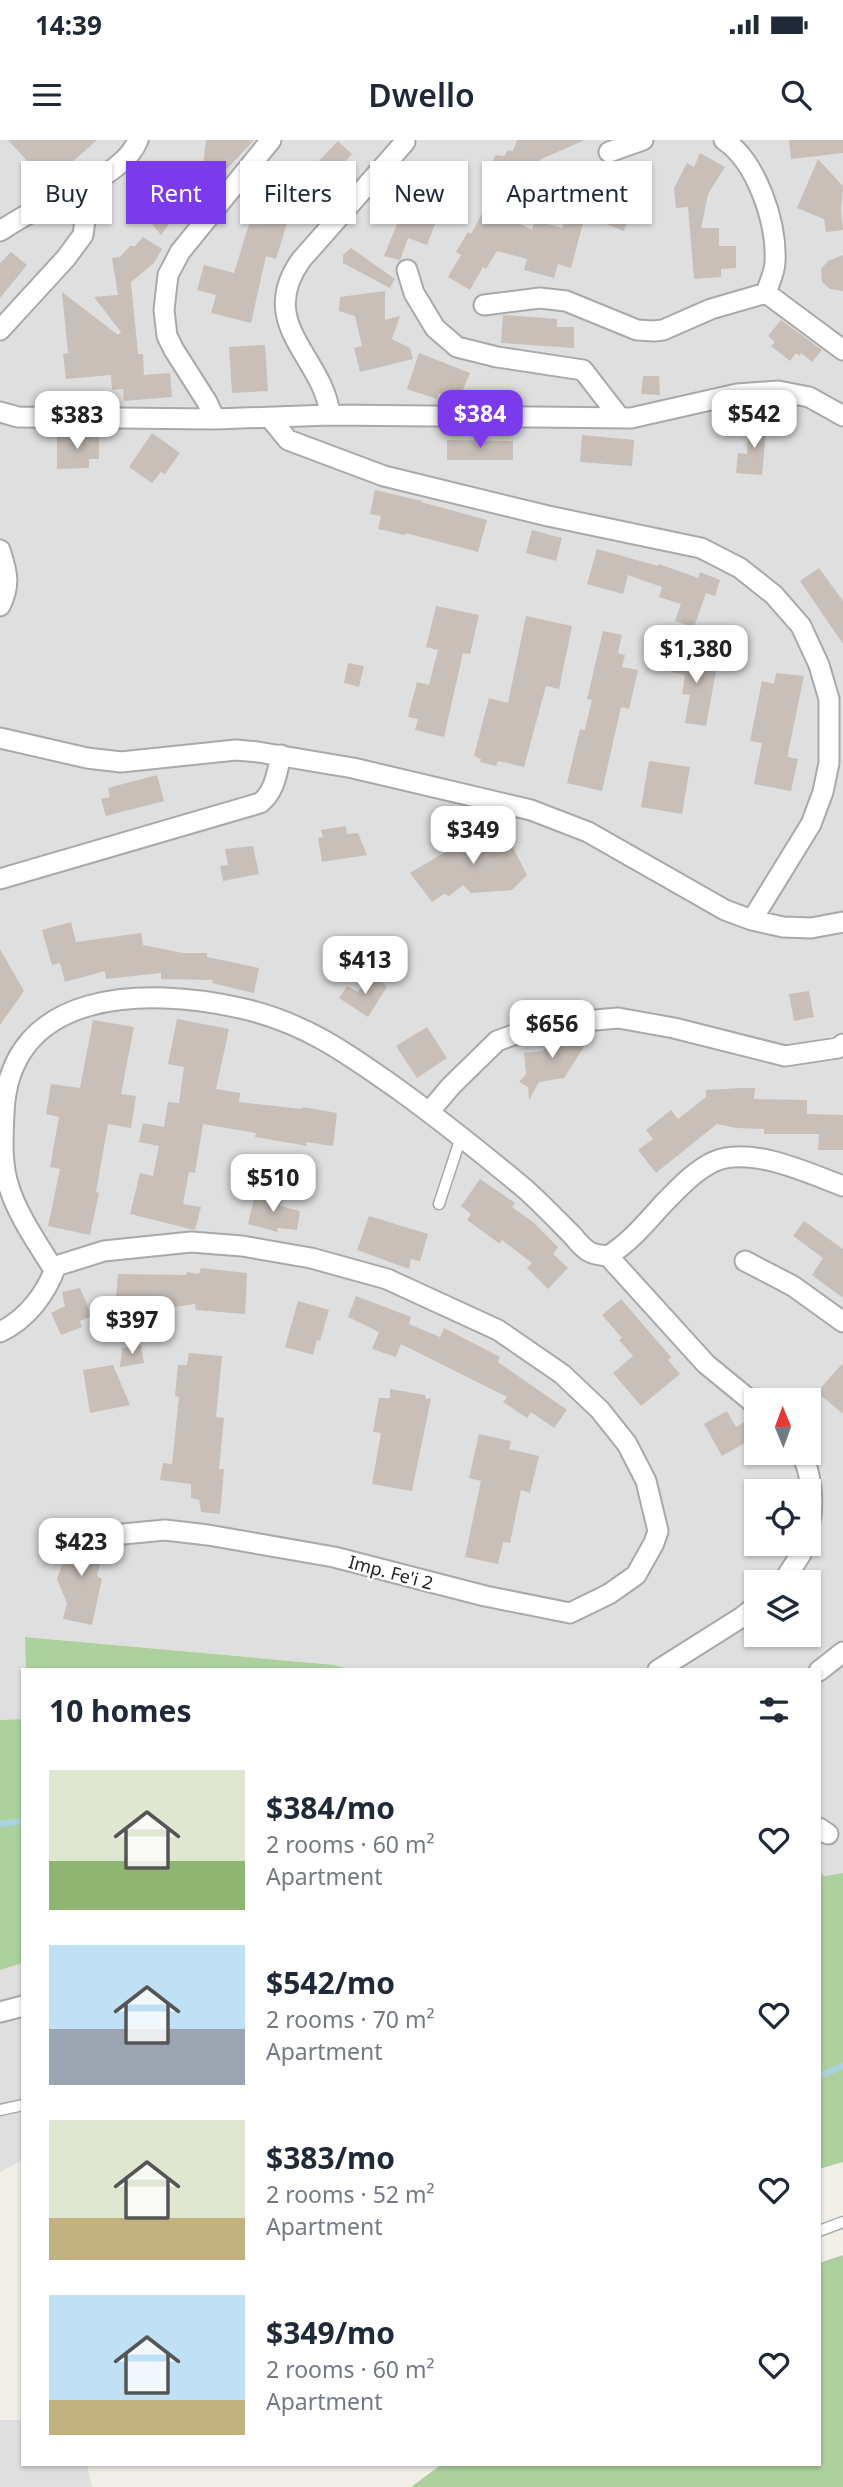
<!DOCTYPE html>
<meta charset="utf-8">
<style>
body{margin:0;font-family:"Noto Sans",sans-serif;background:#f6f6f7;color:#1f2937;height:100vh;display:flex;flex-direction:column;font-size:26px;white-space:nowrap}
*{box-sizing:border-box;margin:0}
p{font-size:23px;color:#747a83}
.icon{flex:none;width:38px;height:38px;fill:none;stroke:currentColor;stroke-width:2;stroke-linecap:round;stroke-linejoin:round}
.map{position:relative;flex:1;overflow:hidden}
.panel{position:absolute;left:21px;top:1528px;width:800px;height:798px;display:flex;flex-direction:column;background:#fff;border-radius:0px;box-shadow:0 2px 5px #0004}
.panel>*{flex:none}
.top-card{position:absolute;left:21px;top:21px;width:802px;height:63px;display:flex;gap:14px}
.needle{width:46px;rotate:359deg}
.buttons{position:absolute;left:744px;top:1248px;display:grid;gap:14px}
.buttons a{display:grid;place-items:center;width:77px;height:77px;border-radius:0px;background:#fff;box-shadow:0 2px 5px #0004;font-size:35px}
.price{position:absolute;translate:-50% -60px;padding:0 16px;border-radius:14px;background:#fff;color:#222;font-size:23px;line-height:46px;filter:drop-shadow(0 2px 4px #0008)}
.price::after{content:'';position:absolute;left:50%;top:42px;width:21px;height:16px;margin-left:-10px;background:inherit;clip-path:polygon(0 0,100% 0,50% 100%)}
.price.active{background:#7c3aed;color:#fff}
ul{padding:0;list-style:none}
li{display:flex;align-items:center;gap:21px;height:175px;padding:0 28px}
li span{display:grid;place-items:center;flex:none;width:196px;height:140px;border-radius:0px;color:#555}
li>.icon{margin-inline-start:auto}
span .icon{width:84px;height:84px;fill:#fffc;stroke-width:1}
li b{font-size:30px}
h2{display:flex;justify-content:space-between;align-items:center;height:84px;padding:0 28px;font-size:30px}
.pill{padding:0 24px;border-radius:0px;background:#fff;box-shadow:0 2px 5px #0004;font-size:24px;line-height:63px}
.pill.active{background:#7c3aed;color:#fff}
.status{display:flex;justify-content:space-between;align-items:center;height:49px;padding:0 35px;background:#fff;direction:ltr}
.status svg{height:19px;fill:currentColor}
header{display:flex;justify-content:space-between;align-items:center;height:91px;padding:0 28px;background:#fff;font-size:32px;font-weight:600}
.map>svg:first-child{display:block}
</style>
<div class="status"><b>14:39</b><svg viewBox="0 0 49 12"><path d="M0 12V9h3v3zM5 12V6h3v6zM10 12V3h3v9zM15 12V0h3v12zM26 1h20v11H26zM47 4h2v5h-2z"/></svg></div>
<header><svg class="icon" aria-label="menu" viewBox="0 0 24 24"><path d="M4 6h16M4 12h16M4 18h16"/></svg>Dwello<svg class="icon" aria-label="search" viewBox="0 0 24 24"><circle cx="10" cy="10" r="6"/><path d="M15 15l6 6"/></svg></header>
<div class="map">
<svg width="843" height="2347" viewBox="0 0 843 2347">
<rect width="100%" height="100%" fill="#f2efe9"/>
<!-- residential -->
<path fill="#e0dfdf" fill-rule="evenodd" d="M0 0H843V1733L825 1736 819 1733V1530H346L335 1525 26 1497V1529L23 1530V1579L0 1580ZM756 1260H808V1312H756ZM756 1351H808V1404H756ZM756 1442H808V1494H756Z
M23 1823V2020L0 2032V1830Z
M0 2280H23V2324H87L92 2347H0Z"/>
<!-- forest -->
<path fill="#add19e" d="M25 1497 335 1525 346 1529H26Z
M23 1579V1823L0 1830V1580Z
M819 1733 825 1736 843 1733V2022L819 2029Z
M843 2115V2347H411L442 2324H819V2123Z"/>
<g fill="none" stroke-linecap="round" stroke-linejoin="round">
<!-- stream -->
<path stroke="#aad3df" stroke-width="6" d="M0 1684 23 1681
M819 1936 843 1926"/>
</g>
<!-- building -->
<path fill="#c7bfb8" d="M8 0H97L61 32 58 29 48 37 35 21 30 24Z
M206 0H254L227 29 203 26Z
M517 0H585L539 20 547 37 526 46 489 32 495 15 504 16 508 10 513 11Z
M789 0H843V13L791 19Z
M338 1 352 14 343 24 352 34 312 76 288 53Z
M700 13 725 27 708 54 701 88H719V106H736V128L721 129V137L694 139 688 67 676 68 674 48 687 23 694 27Z
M818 19 843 46 841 70 843 90 826 92 824 79 797 68Z
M633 31 642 43 624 91 585 76 571 128 558 124 554 138 524 130 527 119 497 111 486 129 483 127 470 150 448 137 461 115 456 112 468 92 471 94 486 66 532 90 534 80 562 88 571 65 580 69 593 37 613 44Z
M424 35 450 45 427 105 408 98 400 120 384 116 397 84 391 82 407 39 420 44Z
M154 36 180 52 185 47 197 55 186 71 181 67 161 95 145 76 139 63Z
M262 75 287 83 276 119 266 116 251 183 211 173 216 155 197 150 204 125 234 133 250 81 259 85Z
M143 97 162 109 154 123 131 142 138 214H143L144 235 170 233 172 257 124 261 123 249 112 250 111 235 66 239 63 214 68 213 62 152 118 195 121 192 94 157 118 155 112 118 120 117 130 106H135Z
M351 108 395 139 390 148 343 123V115Z
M11 112 27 125 0 158V123Z
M843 115V151L830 149 822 142 821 129 828 121Z
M385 151V180L400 176 392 199 410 208 413 219 360 232 354 208 362 206 355 176 339 171 340 157Z
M503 175 557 179V187H574V208L501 203Z
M781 180 822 210 812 222 801 213 799 216 796 213 790 221 771 206 775 202 768 196Z
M265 205 268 251 232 253 229 207Z
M419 213 470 233 458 261 439 253 437 259 407 249Z
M643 236H659L660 255 641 254Z
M749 279 767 281 762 335 736 333 738 313 747 314Z
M152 293 180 313 165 334 161 332 152 343 129 327Z
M57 295H99V319H89V328L57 329Z
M582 295 634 300 632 326 580 322Z
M447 300 513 301V320H447Z
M375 350 422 361 421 362 487 380 478 412 406 393 405 395 378 389 381 376 370 374Z
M532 390 562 398 556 421 526 413Z
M597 409 658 426 659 424 698 438 700 432 720 440 715 456 706 453 694 487 675 481 681 464 659 457 662 447 628 435 623 454 587 444Z
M819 428 843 461V504L800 441Z
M436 466 479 475 470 514 463 513 444 597 415 590 418 579 408 577 417 542 429 545 438 510 426 507Z
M526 476 572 486 559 549 546 546 524 627 498 621 496 626 480 622 481 619 474 616 489 558 508 563Z
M603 491 622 495 618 513 625 515 622 527 638 530 629 569 621 567 602 651 567 643 580 589 585 590 592 560 587 559Z
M674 512 718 520 706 586 685 583 690 555 682 554 685 535 671 532Z
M348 523 364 526 359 547 344 543Z
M776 533 804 536 789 608 788 617 798 619 791 651 754 644 762 603 750 601 762 541 774 544Z
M649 621 690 627 682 674 641 667Z
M157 635 164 661 106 676 101 659 110 657 108 648Z
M499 680 527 735 512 750 471 753 463 745 449 756 444 754 432 762 410 733Z
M346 686 347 694 358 693 367 715 322 722 318 698 323 697 321 690Z
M253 706 259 734 223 741 220 726 228 725 225 709Z
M71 782 76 802 141 793 143 805 183 813H207V817L259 828 254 853 212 843 213 840 161 839V833L106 839 105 831 65 842 60 823 52 825 42 790Z
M0 809 24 851 0 885Z
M373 833 387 847 368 877 339 858 347 846 358 852Z
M809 851 814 877 794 881 789 854Z
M177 879 229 889 216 949 240 953 239 962 302 969 303 967 337 973 333 1006 306 1002 307 1006 255 997 256 993 203 984 195 1033 189 1032 183 1064 201 1067 195 1090 130 1074 140 1033 153 1036 159 1006 139 1002 143 983 164 987 168 962 179 963 184 927 168 924Z
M93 880 134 887 121 954 136 956 131 988 108 984 96 1052 99 1053 90 1095 48 1086 60 1029 50 1027 59 977 46 974 51 944 80 948Z
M427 887 447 918 417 938 396 906Z
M582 894 589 899 564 938 539 942 529 960 528 947 519 942 526 934 524 913 543 911 553 896 560 899 563 895Z
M740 948H755L754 959 807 960V974L843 975V1010H818L819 994H764V989L736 988 717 984 656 1033 638 1010 653 999 646 990 671 970 678 979 706 957V950Z
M480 1039 515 1063 512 1067 533 1082 558 1107 553 1114 568 1128 548 1149 527 1128 532 1123 502 1100 500 1104 467 1080 471 1074 461 1066Z
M255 1054 282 1059 280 1066 300 1071 297 1090 277 1088 278 1092 248 1084Z
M369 1076 428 1094 420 1121 411 1119 409 1129 357 1110Z
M804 1081 843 1109V1158L812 1135 823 1118 793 1096Z
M201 1128 247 1133 245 1174 196 1170 195 1164 128 1174 130 1160 116 1159 118 1134 186 1135 187 1132 199 1134Z
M80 1148 92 1176 80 1181 82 1187 61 1195 51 1173 65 1166 62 1152Z
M356 1156 411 1177 409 1184 440 1197 444 1188 500 1217 498 1222 567 1270 554 1288 531 1272 527 1278 503 1262 507 1257 401 1204 396 1217 372 1209 379 1192 348 1177Z
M621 1159 671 1217 668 1220 680 1234 641 1266 613 1233 633 1216 619 1200 622 1198 602 1175Z
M298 1161 329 1170 320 1201 317 1200 313 1215 285 1207Z
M141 1205 144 1223 120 1227 122 1208Z
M189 1213 222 1216 216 1277 224 1278 219 1329H224L220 1374 201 1372 199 1360 191 1358V1344L160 1340 163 1323 172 1324 179 1257 175 1256 178 1225H187Z
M843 1223V1274L817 1252Z
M113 1225 130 1265 90 1273 83 1230Z
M390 1249 425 1255 426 1259 431 1258 412 1351 372 1344 381 1293 373 1292 379 1258H390Z
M727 1271 736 1287 746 1281 755 1297 722 1316 704 1284Z
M479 1294 511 1301 509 1309 539 1316 530 1353 521 1350 510 1403 503 1402 498 1424 465 1417 481 1341 469 1338Z
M67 1392 105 1406 97 1436 102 1439 92 1485 63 1479 67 1463 57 1439 65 1417 60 1408Z"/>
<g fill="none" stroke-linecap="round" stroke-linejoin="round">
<!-- service casing -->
<g stroke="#a9a9a9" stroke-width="13">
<path id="service" d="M439 1064 461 997
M0 1970 23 1965
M819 2091 843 2082"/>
</g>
<!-- minor casing -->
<g stroke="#a9a9a9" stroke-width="23">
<path id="minor" d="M724 0C757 22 777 83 775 122 775 132 769 143 766 153
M609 12 643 0
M0 91C11 84 22 77 34 71 64 55 125 34 138 0
M407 130 414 153 435 188 457 207 497 217 583 230 620 278
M766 153 843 210
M484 165 540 158 566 161 637 190 654 191 663 190 711 169 766 153
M0 190 66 118 83 95 86 73 81 48
M0 272 18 277 215 279 330 275 631 278 737 254 778 251 809 257 843 276
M330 275C324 217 255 185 301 120L405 2
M270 278 288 300 384 336 548 376 701 408 740 428 774 455 801 486 819 525 829 559V623L823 652 811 684 752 780
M215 279 207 262 174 210 167 196 164 170 168 135 180 112 271 0
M0 410C7 431 11 445 0 466
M0 598 87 618 121 622 236 610 258 612 353 628 531 670 588 692 725 770 752 780 783 787 811 788 843 782
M0 739 260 663C275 652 277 632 281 615
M429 972 451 946 497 901 540 885 618 878 674 888 785 916 838 908 843 904
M608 1116C630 1102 646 1083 663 1064 678 1049 693 1032 713 1022 749 1005 808 1033 843 1046
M745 1121 793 1146 843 1182
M54 1130C38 1104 18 1076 9 1047 1 1023 3 997 4 973 9 848 147 847 240 868 304 882 347 913 399 950 442 981 483 1014 524 1048 541 1063 557 1080 573 1096 577 1101 582 1107 588 1111 594 1115 601 1115 608 1116L706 1224 756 1265
M0 1192C27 1179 46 1154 56 1126L104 1111 191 1102 242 1106 311 1118 387 1139 498 1190 562 1234 600 1270 627 1304 646 1341 658 1391 654 1403 636 1435 609 1454 570 1473 485 1456 334 1417 208 1395 165 1390 123 1394
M800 1312C812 1330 815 1369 808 1389
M783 1442 801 1414 804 1404
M658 1530 742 1477 756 1466
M819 1531 843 1512
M819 1688 828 1694
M0 1872 23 1866"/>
</g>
<!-- service -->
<use href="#service" stroke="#fff" stroke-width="10"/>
<!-- minor -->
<use href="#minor" stroke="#fff" stroke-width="19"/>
</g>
<g text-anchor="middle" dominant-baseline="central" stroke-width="5" stroke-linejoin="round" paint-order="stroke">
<!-- street labels -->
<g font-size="18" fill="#222" stroke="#fff">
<text transform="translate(391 1432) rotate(15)">Imp. Fe'i 2</text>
</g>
</g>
</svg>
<div class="buttons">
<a><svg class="needle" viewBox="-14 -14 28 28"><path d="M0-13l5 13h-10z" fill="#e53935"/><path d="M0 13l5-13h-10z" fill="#747a83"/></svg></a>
<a><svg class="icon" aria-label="locate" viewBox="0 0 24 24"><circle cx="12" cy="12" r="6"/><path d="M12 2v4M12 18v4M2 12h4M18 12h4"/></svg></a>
<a><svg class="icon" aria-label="layers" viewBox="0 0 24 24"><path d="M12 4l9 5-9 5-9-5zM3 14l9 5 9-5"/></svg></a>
</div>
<b class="price active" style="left:480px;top:310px">$384</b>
<b class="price" style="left:754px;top:310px">$542</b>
<b class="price" style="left:77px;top:311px">$383</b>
<b class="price" style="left:696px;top:545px">$1,380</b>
<b class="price" style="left:473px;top:726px">$349</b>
<b class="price" style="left:365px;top:856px">$413</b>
<b class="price" style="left:552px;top:920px">$656</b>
<b class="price" style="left:273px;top:1074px">$510</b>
<b class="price" style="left:132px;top:1216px">$397</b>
<b class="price" style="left:81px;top:1438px">$423</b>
<div class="top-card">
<a class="pill">Buy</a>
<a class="pill active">Rent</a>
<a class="pill">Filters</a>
<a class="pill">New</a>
<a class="pill">Apartment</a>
</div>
<section class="panel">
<h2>10 homes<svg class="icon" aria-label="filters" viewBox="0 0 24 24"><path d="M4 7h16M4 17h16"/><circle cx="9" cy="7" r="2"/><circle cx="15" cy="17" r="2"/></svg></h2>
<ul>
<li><span style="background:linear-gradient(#dfe7d0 65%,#8fb573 0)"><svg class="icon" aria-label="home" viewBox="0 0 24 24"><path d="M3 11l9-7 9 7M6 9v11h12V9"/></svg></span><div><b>$384/mo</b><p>2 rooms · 60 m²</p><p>Apartment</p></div><svg class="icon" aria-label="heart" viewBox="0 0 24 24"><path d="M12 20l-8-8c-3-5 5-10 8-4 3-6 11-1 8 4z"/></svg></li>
<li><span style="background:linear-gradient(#bfe0f5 60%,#9aa5b1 0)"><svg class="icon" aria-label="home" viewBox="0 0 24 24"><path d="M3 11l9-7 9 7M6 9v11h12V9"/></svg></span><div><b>$542/mo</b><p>2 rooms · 70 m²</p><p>Apartment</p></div><svg class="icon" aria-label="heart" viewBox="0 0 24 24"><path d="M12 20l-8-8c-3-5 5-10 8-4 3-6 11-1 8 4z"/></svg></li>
<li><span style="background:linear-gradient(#dfe7d0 70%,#c2b280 0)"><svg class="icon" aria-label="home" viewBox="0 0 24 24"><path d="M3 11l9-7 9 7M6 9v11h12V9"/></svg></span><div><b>$383/mo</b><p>2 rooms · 52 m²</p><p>Apartment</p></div><svg class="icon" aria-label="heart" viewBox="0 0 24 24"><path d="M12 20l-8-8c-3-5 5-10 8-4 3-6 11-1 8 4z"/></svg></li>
<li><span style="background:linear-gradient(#bfe0f5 75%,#c2b280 0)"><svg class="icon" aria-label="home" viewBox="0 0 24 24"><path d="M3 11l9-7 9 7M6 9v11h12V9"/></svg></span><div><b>$349/mo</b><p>2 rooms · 60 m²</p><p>Apartment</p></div><svg class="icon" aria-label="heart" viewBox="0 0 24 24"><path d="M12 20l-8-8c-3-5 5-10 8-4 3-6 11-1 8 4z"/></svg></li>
</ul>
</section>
</div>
